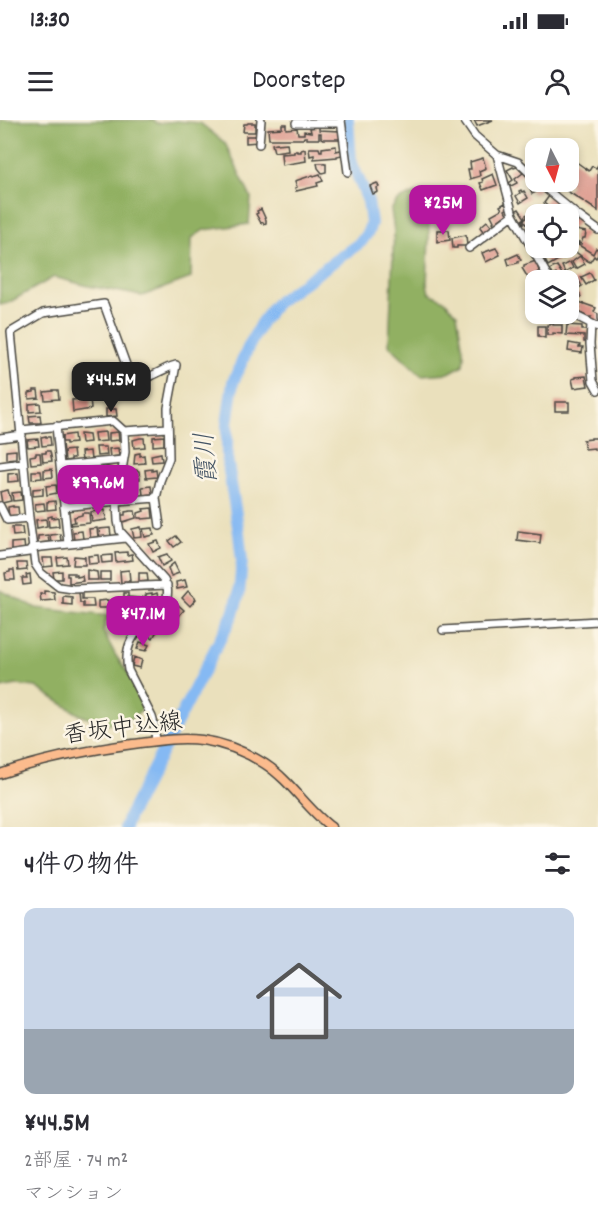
<!DOCTYPE html>
<html lang="ja">
<meta charset="utf-8">
<style>
body{margin:0;font-family:Dekko,"Klee One",sans-serif;background:#f7f7f7;color:#2b2b33;height:100vh;display:flex;flex-direction:column;font-size:22px;white-space:nowrap}
*{box-sizing:border-box;margin:0}
p{font-size:20px;color:#7c7c81}
.icon{flex:none;width:33px;height:33px;fill:none;stroke:currentColor;stroke-width:2;stroke-linecap:round;stroke-linejoin:round}
.map{position:relative;height:707px;overflow:hidden}
.details{display:flex;flex-direction:column;background:#fff;flex:1}
.details>*{flex:none}
.needle{width:39px;rotate:174deg}
.tools{position:absolute;left:525px;top:18px;display:grid;gap:12px}
.tools a{display:grid;place-items:center;width:54px;height:54px;border-radius:12px;background:#fff;box-shadow:0 3px 9px #0003;font-size:30px}
.price{position:absolute;translate:-50% -51px;padding:0 14px;border-radius:12px;background:#b5179e;color:#fff;font-size:20px;line-height:39px;filter:drop-shadow(0 2px 3px #0008)}
.price::after{content:'';position:absolute;left:50%;top:36px;width:18px;height:14px;margin-left:-9px;background:inherit;clip-path:polygon(0 0,100% 0,50% 100%)}
.price.current{background:#222;color:#fff}
ul{padding:0;list-style:none}
li{display:grid;align-content:center;gap:12px;height:318px;padding:0 24px}
li span{display:grid;place-items:center;height:186px;border-radius:12px;color:#555}
li>.icon{margin-inline-start:auto}
span .icon{width:108px;height:108px;fill:#fffc;stroke-width:1}
li b{font-size:26px}
h2{display:flex;justify-content:space-between;align-items:center;height:72px;padding:0 24px;font-size:26px}
.status{display:flex;justify-content:space-between;align-items:center;height:42px;padding:0 30px;background:#fff;direction:ltr}
.status svg{height:16px;fill:currentColor}
header{display:flex;justify-content:space-between;align-items:center;height:78px;padding:0 24px;background:#fff;font-size:27px;font-weight:600}
.map>svg:first-child{display:block}
</style>
<div class="status"><b>13:30</b><svg viewBox="0 0 49 12"><path d="M0 12V9h3v3zM5 12V6h3v6zM10 12V3h3v9zM15 12V0h3v12zM26 1h20v11H26zM47 4h2v5h-2z"/></svg></div>
<header><svg class="icon" aria-label="menu" viewBox="0 0 24 24"><path d="M4 6h16M4 12h16M4 18h16"/></svg>Doorstep<svg class="icon" aria-label="person" viewBox="0 0 24 24"><circle cx="12" cy="8" r="4"/><path d="M4 21q1-7 8-7t8 7"/></svg></header>
<div class="map">
<svg width="598" height="707" viewBox="0 0 598 707">
<rect width="100%" height="100%" fill="#fcf5e5"/>
<filter id="ink" filterUnits="userSpaceOnUse"><feTurbulence type="fractalNoise" baseFrequency=".0167" numOctaves="2"/><feDisplacementMap in="SourceGraphic" scale="12" xChannelSelector="R" yChannelSelector="G"/><feConvolveMatrix kernelMatrix="1 2 1 2 8 2 1 2 1" color-interpolation-filters="sRGB"/></filter>
<filter id="wash" filterUnits="userSpaceOnUse"><feTurbulence type="fractalNoise" baseFrequency=".008" numOctaves="4" result="noise"/><feDisplacementMap in="SourceGraphic" scale="24" xChannelSelector="R" yChannelSelector="G"/><feGaussianBlur stdDeviation="1.35" result="paint"/><feColorMatrix in="noise" values="0 0 0 0 0 0 0 0 0 0 0 0 0 0 0 0 0 1.4 0 .05"/><feComposite in="paint" operator="in"/></filter>
<g filter="url(#wash)">
<rect width="100%" height="100%" fill="#eae0bc"/>
<!-- forest -->
<path fill="#91b062" stroke="#5e6e46" stroke-width="1.5" d="M0 0H153L157 3 177 1 200 3 225 23 251 78 249 104 204 110 192 118 191 158 142 176 88 166 54 157 8 183 0 185Z
M415 73 428 80 429 116 427 164 429 173 444 180 457 194 464 236 463 245 449 253 421 255 389 225 394 111 391 90 397 81Z
M0 470 36 488 110 496 106 501 103 511 116 536 144 576 145 585 140 591 132 598 120 602 104 604 80 595 36 567 17 565 0 568Z"/>
<g fill="none" stroke-linecap="round" stroke-linejoin="round">
<!-- river -->
<path stroke="#85b9f3" stroke-width="12" d="M125 707 129 696 233 494 239 474 242 441 239 413 227 338V304L233 262 248 228 261 203 276 183 361 122 368 112 371 103 368 81 351 41 348 0"/>
</g>
<g id="blocks">
<!-- building -->
<path fill="#dc968a" d="M474 0H493L477 6Z
M248 3H255V12H243L244 4H247Z
M282 4H286V9L297 8 298 14H304V11L311 12 310 8 319 7V10L341 11V19H323L321 18V13H319V19H307V17H304L303 19H269L268 9 282 8Z
M246 16H258V22L246 23Z
M277 23V24L287 23 288 30 274 32 272 24Z
M336 26V31L341 30 342 35 337 36V37L314 39V35L310 36 309 28H319L320 31H322V28Z
M305 29 306 41 282 45 281 34 294 33V31H297V32H301V30Z
M568 36 589 51 592 46 596 48 598 45V91L567 71 571 64 568 62Z
M483 38 486 48 479 51 480 56 470 59 468 49H471L470 42Z
M317 43H324V44H326V52L322 53 318 48Z
M513 47 514 48 517 47 523 53 515 59 517 63 511 66 509 63 513 60 507 50Z
M320 54 323 61 317 63 318 66 296 71 295 68 297 67 295 61 313 55 314 56Z
M493 54 497 65 483 70 480 63 483 62 482 59Z
M377 63 379 67 377 68 378 72 373 74 370 66Z
M536 63 540 70 532 74 529 67Z
M521 70 522 72 524 71 528 78 520 83 516 76 520 73 519 71Z
M549 76 562 86 556 94 544 83Z
M505 83 508 88 505 90 507 94 499 100 500 102 495 105 493 102 494 101 491 95 502 89 500 86Z
M261 89 266 100V103L264 104 263 102 261 103 256 94 258 93 257 91Z
M519 89 525 98 522 100 524 103 521 104 515 91Z
M566 91 580 100 568 112V94H564Z
M528 94 530 97 536 94V105L529 108 524 100 527 98 526 95Z
M487 101 493 108 485 114 480 107Z
M437 110H449L450 120 437 122Z
M576 110 586 112 585 118H583L581 124 578 123 579 122 573 120Z
M466 115 467 126H457V128H453L452 118Z
M577 124 593 134 596 128 598 129V135L596 138 594 136 590 142 588 141 573 130Z
M496 128 500 135 486 142 482 133Z
M561 128H569L572 132 563 139 558 131 562 128Z
M556 131 560 139 548 146 544 138Z
M518 134 521 140 518 141V143L509 145 507 139Z
M580 136 585 144 576 149 572 142Z
M536 141 539 151 534 155 528 158 522 148 524 147V145Z
M570 142 573 148 565 153 562 146Z
M557 146 562 154 557 157 556 154 552 156 549 150Z
M590 153 594 160 586 165 581 157Z
M578 159 582 166 571 173 568 168V164Z
M579 173 581 177 569 183 568 178Z
M579 182 596 188 594 192 598 194V203L589 199 591 197H588L578 192 580 188 577 187Z
M550 203H553V205H562V214L553 213V215H547V205H550Z
M567 205 582 206V210H589L588 222H584V216L566 215Z
M538 206H545V218L538 216Z
M569 223 580 225 579 227H583L582 233 568 231Z
M586 256 588 266 574 268 572 259 576 258V257Z
M101 263 102 273 94 272 93 264Z
M117 266V276L109 277 108 276V267Z
M34 270H38L39 278 29 279V273L34 272Z
M53 270H58L59 279 45 280 44 272 53 271Z
M90 278 91 289 73 292 72 280Z
M555 282H569V291H555Z
M40 283 41 291 29 292V284Z
M106 289H116L117 296 106 297Z
M40 295 41 303H30L29 296Z
M105 312 106 321 95 322 94 313Z
M118 312 119 320 109 321V313Z
M74 314 75 323 66 324V322H62V316Z
M80 314 89 315 90 322 81 323Z
M46 316V317H50L51 325 42 326 41 317Z
M164 316V325L153 326V317Z
M140 318H144L145 327 134 328 133 320Z
M591 318H598V330H594V328L585 329 583 320 591 319Z
M38 319 39 326 28 327 27 320Z
M96 327H106L107 335 97 336Z
M118 328 119 336 110 337 109 329Z
M16 330V338L6 339V331Z
M73 330 74 338H71V340L65 341 64 331Z
M46 331H50L52 341 43 342 42 333H46Z
M90 331 91 340 82 341 81 332Z
M36 333H40L41 343 31 344 30 336 36 335Z
M140 333V336L144 335 145 343 134 344 135 334Z
M161 333 162 341 152 342 151 335Z
M103 346 111 348 110 361 109 362 101 360Z
M52 349 53 357 44 358V350Z
M152 349V351L156 350 157 357 146 358 145 350Z
M136 350 139 351 140 359 129 360 128 351Z
M32 351H41L42 358 32 359Z
M18 353 19 361 8 362V354Z
M83 354 91 362 88 367 87 366 85 367 77 359Z
M56 365 57 373 47 375 46 366Z
M136 366 137 375 128 376 127 367Z
M151 366 152 374 143 375 142 367Z
M43 368V375L33 376V369Z
M8 370 11 381 2 383 0 372Z
M21 372 22 380 13 381 12 373Z
M55 381 56 389 47 390V382Z
M44 383 45 390 36 391 35 384Z
M13 386V387H18L19 396 9 397 8 387Z
M152 388 153 398 142 399V398H138V393L144 391 143 389Z
M105 390 106 400 92 402 91 392Z
M131 391H135L136 398 123 402 121 395H125V392Z
M82 393H89L90 403 70 405V403L75 402 74 397 82 395Z
M52 396V398L58 397 59 406 49 407 48 397Z
M46 399 47 406 37 408 36 400Z
M12 407H22L23 415 13 416Z
M141 407 142 417 134 418 132 409Z
M97 408 98 417 90 418 89 409Z
M110 408 111 416 100 418 99 409Z
M153 408 154 415 145 417 143 409Z
M82 411 83 419 74 420 73 412Z
M518 411 541 414 540 423 517 420Z
M60 414 61 421 51 422 50 415Z
M48 415 49 422 38 423V416Z
M176 416 181 422 174 427 169 421Z
M158 421 161 428 153 432 149 424Z
M24 422 25 431 11 432V423Z
M127 432V435L132 434 133 440 116 442 115 433Z
M167 434 171 441 162 446 158 437Z
M98 435 99 443 89 444 88 436Z
M112 435V442L102 443 101 436Z
M74 436 85 437V445H73Z
M67 437 68 444 58 445 57 438Z
M43 438H52L53 446 44 447Z
M17 443H26L27 450 18 451Z
M174 443 179 453 171 456 168 448Z
M10 450H14L15 460H6L5 453 10 452Z
M87 450 97 452 98 460H87Z
M129 450 130 461H124V463H121L120 451Z
M62 451V459H54L53 452Z
M100 452H110V460H100Z
M67 453H74V455H77V457L82 456 83 461 69 463V456H67Z
M139 453H147L148 461 139 462Z
M30 454 31 464 23 465 22 458H27L26 455Z
M185 460 187 467 177 469 176 462Z
M44 471 54 472 55 480 41 481 40 474H44Z
M188 471 196 479 190 486 182 478Z
M79 472H82V479H93L94 487H83V483H80Z
M124 473H128V477L139 478V485H124Z
M152 473V475L157 473 159 481 145 484 143 477 146 476V474Z
M63 476 72 477V485L63 484Z
M117 479H123V488H112V481L117 480Z
M108 480 109 488H98V481Z
M175 482 184 490 178 497 169 490Z
M163 492 169 498 163 503 157 498Z
M127 493 137 495V502L126 501Z
M149 506 157 511 153 518 145 512Z
M140 522 149 525 146 531 137 529Z
M134 537 142 540 140 548 132 546Z"/>
</g>
</g>
<g filter="url(#ink)">
<use href="#blocks" fill-opacity="0" stroke="#484641" stroke-width="1.5"/>
<g fill="none" stroke-linecap="round" stroke-linejoin="round">
<!-- minor casing -->
<g stroke="#484641" stroke-width="10">
<path id="minor" d="M341 0 348 52
M464 0 475 16 497 35 518 42 536 59
M296 3H341
M259 24 261 0
M497 35 513 95 550 160
M538 62 576 94 598 110
M469 128 513 95
M568 188 576 196 598 207
M591 204 590 224 593 261 598 270
M56 306 68 424
M21 310 113 301 124 311 125 332 117 381 64 387
M124 311 168 308
M0 318 22 315
M0 346 23 343
M60 346 123 340
M156 378 160 406
M0 386 7 400 29 398
M0 436 29 432 32 428 126 418
M443 510 598 501
M156 621 154 604 152 597 128 550C121 514 149 504 167 478 168 471 168 467 164 460L120 411 118 401 117 381 156 378 160 361 169 338 168 288 176 245C156 250 156 260 131 257L129 253 104 184 43 193 11 212 29 398 35 444 41 453 59 467 73 469 167 465"/>
</g>
<!-- major casing -->
<g stroke="#484641" stroke-width="11">
<path id="major" d="M0 654C43 639 88 630 133 624 156 621 179 617 202 620 225 623 246 632 265 644 291 661 307 689 331 707"/>
</g>
<!-- minor -->
<use href="#minor" stroke="#fff" stroke-width="7"/>
<!-- major -->
<use href="#major" stroke="#fbbb8d" stroke-width="8"/>
</g>
</g>
<g text-anchor="middle" dominant-baseline="central" stroke-width="5" stroke-linejoin="round" paint-order="stroke">
<!-- street labels -->
<g font-size="24" fill="#2b2b2b" stroke="#fcf5e5">
<text transform="translate(123 610) rotate(-7)">香坂中込線</text>
</g>
<!-- water labels -->
<g font-size="26" font-style="italic" fill="#465667" stroke="#fcf5e5">
<text transform="translate(208 338) rotate(-94)">霞川</text>
</g>
</g>
</svg>
<div class="tools">
<a><svg class="needle" viewBox="-14 -14 28 28"><path d="M0-13l5 13h-10z" fill="#e53935"/><path d="M0 13l5-13h-10z" fill="#7c7c81"/></svg></a>
<a><svg class="icon" aria-label="locate" viewBox="0 0 24 24"><circle cx="12" cy="12" r="6"/><path d="M12 2v4M12 18v4M2 12h4M18 12h4"/></svg></a>
<a><svg class="icon" aria-label="layers" viewBox="0 0 24 24"><path d="M12 4l9 5-9 5-9-5zM3 14l9 5 9-5"/></svg></a>
</div>
<b class="price" style="left:443px;top:116px">¥25M</b>
<b class="price current" style="left:111px;top:293px">¥44.5M</b>
<b class="price" style="left:98px;top:396px">¥99.6M</b>
<b class="price" style="left:143px;top:527px">¥47.1M</b>
</div>
<section class="details">
<h2>4件の物件<svg class="icon" aria-label="filters" viewBox="0 0 24 24"><path d="M4 7h16M4 17h16"/><circle cx="9" cy="7" r="2"/><circle cx="15" cy="17" r="2"/></svg></h2>
<ul>
<li><span style="background:linear-gradient(#c9d6e8 65%,#9aa5b1 0)"><svg class="icon" aria-label="home" viewBox="0 0 24 24"><path d="M3 11l9-7 9 7M6 9v11h12V9"/></svg></span><div><b>¥44.5M</b><p>2部屋 · 74 m²</p><p>マンション</p></div></li>
</ul>
</section>
